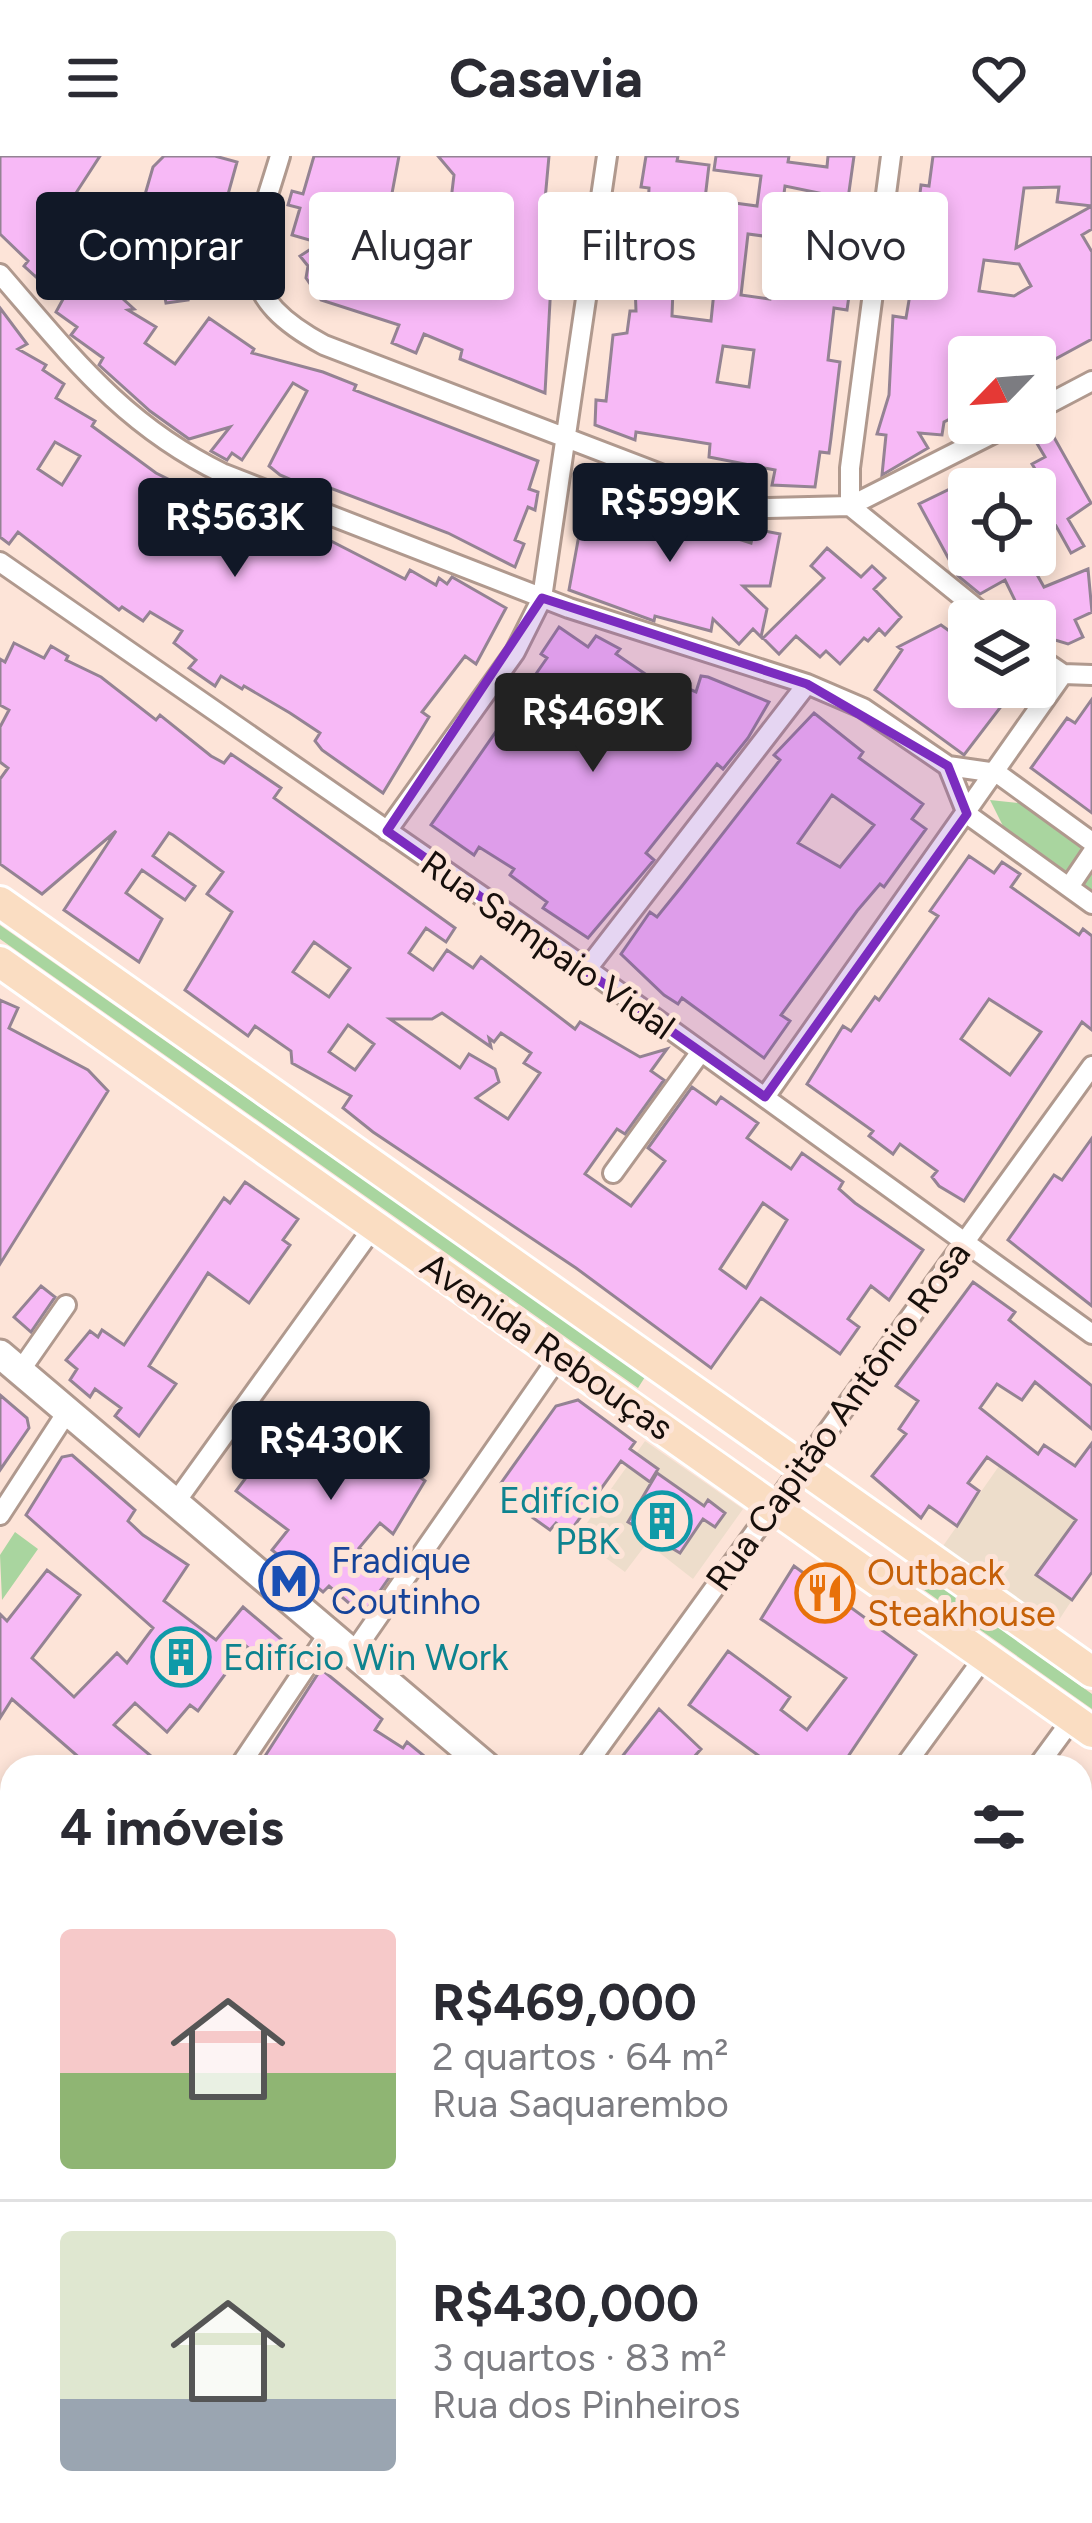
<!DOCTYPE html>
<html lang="pt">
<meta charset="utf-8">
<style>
body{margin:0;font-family:Figtree,sans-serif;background:#f7f7f7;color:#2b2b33;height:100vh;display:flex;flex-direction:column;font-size:45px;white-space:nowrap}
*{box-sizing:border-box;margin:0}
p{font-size:39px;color:#7c7c81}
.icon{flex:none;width:66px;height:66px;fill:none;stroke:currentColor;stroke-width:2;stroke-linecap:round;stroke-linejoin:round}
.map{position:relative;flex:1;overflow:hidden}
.drawer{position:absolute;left:0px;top:1599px;width:1092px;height:768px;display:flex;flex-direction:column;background:#fff;border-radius:36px 36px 0 0;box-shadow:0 6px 18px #0003}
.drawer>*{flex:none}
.top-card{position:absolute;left:36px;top:36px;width:1020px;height:108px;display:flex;gap:24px}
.needle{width:78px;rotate:245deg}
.tools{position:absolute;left:948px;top:180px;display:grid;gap:24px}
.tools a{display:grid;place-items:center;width:108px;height:108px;border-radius:12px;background:#fff;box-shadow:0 6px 18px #0003;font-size:60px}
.price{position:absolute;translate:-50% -102px;padding:0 27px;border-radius:12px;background:#111827;color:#fff;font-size:39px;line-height:78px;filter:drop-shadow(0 3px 6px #0008)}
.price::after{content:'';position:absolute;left:50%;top:72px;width:36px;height:27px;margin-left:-18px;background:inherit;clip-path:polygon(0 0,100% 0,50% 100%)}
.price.on{background:#222;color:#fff}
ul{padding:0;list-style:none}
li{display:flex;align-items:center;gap:36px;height:300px;padding:0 60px}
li+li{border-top:3px solid #e1e1e2}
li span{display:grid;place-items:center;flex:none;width:336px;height:240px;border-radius:12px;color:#555}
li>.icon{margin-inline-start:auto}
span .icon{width:144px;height:144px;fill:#fffc;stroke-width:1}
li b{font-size:51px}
h2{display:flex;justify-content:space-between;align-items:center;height:144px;padding:0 60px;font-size:51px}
.chip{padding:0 42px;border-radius:12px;background:#fff;box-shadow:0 6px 18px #0003;font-size:42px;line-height:108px}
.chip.on{background:#111827;color:#fff}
header{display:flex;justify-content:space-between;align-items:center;height:156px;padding:0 60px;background:#fff;font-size:54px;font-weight:700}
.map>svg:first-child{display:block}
</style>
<header><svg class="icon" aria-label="menu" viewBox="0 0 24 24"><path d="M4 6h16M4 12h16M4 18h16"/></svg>Casavia<svg class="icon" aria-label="heart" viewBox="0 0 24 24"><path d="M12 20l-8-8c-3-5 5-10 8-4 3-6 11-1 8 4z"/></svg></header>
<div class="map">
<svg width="1092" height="2367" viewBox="0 0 1092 2367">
<rect width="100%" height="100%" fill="#fde4d8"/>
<!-- commercial -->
<path fill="#edddcb" d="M645 1285 743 1353 693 1423 647 1387 625 1416 577 1381Z
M999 1310 1053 1347 1080 1357 1037 1419 1072 1444 1055 1470 943 1390Z
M12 2257V2355H118L110 2367H0V2273Z"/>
<!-- green -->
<path fill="#a9d59f" d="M990 644 1027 648 1092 695V738L1010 684Z
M0 769 645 1221 638 1232 0 783Z
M15 1376 38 1393 2 1444 0 1399Z
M914 1411 1092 1538V1553L907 1422Z"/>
<!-- building -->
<path fill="#f7b9f6" stroke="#948393" stroke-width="3" fill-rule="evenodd" d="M0 0H100L76 37 92 48 79 75 110 91 126 65 130 67 111 132 134 153 128 154 156 171 145 187 175 208 209 162 254 193 252 197 323 216 356 229 354 234 538 305 529 333 538 336 535 354 528 351 515 384 524 388 515 411 448 377 312 325 310 332 280 319 269 310 307 235 293 227 242 304 232 297 227 304 211 295 230 271 189 283 150 255 99 209 103 202 71 179 77 171 56 156 68 134 39 116 36 121 24 110 28 105 0 78Z
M164 0H215L237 6 217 78 212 83 196 78 184 117 188 144 166 147 163 132 147 121 150 110 137 66 153 11Z
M314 0H399L390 48 422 57 451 44 454 19 438 0H549L545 44 563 46 558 81 571 83 568 105 554 103 552 109 545 237 460 203 462 194 424 178 416 197 392 187 399 169 321 144 306 122 308 110 300 100 320 87 292 79 300 52 288 49 292 35 303 38Z
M646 0H678L677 5 709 9 705 43 757 50 761 20 714 14 716 0H789L788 6 827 11 828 0H854L848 43 785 30 778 82 748 78 741 139 770 143 781 73 848 83 841 131 850 133 847 154 834 152 828 204 840 206 831 282 829 297 820 296 815 331 772 329 775 314 709 301 710 288 636 276 635 284 595 269 596 244 606 245 613 179 627 177 630 155H636L634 101 674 106 672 160 711 165 718 96 697 93 702 61 648 54 649 32 641 31ZM723 190 754 194 749 231 717 226Z
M933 0H1092V73L1082 79 1092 96V183L1035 214V201H969V253L944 266 942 279 919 277 928 292 882 319 886 279 877 278 889 239 893 160 906 162 917 97 902 95 905 80 918 82 906 76 909 60 917 62 921 29 929 30ZM1059 31 1057 46 1092 50 1016 92 1024 32ZM984 104 1019 108 1031 130 1014 140 979 135Z
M0 152 27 188 18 193 46 209 43 214 64 228 56 242 95 265 92 270 156 317 216 347 219 343 232 350 237 343 278 366 292 365 405 423 410 414 436 429 439 422 447 428 452 421 506 452 476 508 465 500 422 556 429 561 383 637 322 594 315 585 320 577 290 557 244 530 242 533 221 520 215 530 189 512 196 504 174 487 182 475 150 456 143 465 122 451 119 454 18 376 9 388 0 381ZM55 286 80 300 62 329 38 313Z
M1051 276 1091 347 1068 363 1084 390 1071 397 1056 370 1035 381V328L1042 324 1032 308 1045 301 1035 284Z
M989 314 999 333H969V399H1026L1044 431 1088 413 1092 456 1075 464 1083 481 1068 488 1045 481 1037 465H1025L1005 424 980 438 958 420 919 348Z
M589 324 678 356V364L751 387 754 373 780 378 770 430H743L767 453 761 481 753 473 739 488 713 463 711 475 655 460 654 465 569 434Z
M827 392 861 421 872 410 885 422 874 433 901 461 885 479 879 473 868 485 864 482 840 508 826 495 820 501 796 480 779 498 763 482 824 422 811 410Z
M941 469 969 489V531H1016L964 599 875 534 902 494 898 491Z
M559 471 588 491 596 480 620 493 616 498 657 526 661 521 696 536 701 520 708 521 769 546 748 582 723 613 717 608 646 697 654 704 588 782 543 752 547 746 510 719 514 713 479 691 474 699 431 669 547 502 541 498Z
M14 487 44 502 51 490 68 500 66 504 101 521 156 564 160 559 211 600 224 607 231 598 281 632 274 642 455 772 446 786 426 772 409 797 433 814 447 794 473 812 481 801 575 873 580 866 640 901 667 893 651 915 664 924 625 978 617 973 585 1018 631 1050 665 1005 648 992 692 931 716 948 721 941 758 967 747 982 791 1013 802 997 843 1026 839 1033 855 1047 923 1094 889 1144 871 1130 848 1163 859 1171 840 1198 761 1142 711 1212 576 1112 373 976 343 952 351 940 292 907 291 895 255 870 248 880 185 834 232 756 207 738 223 716 173 679 169 677 153 700 195 730 185 744 142 714 126 737 162 763 139 806 64 754 116 675 42 738 0 708V623L8 612 0 606V571L9 554 0 549V503L5 506ZM314 786 350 812 329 841 293 816ZM442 857 491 891 489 882 494 886 501 877 531 897 524 907 540 917 508 963 476 942 499 926 495 913 469 898 460 912 390 863H432ZM348 869 374 888 355 914 329 896ZM763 1047 787 1064 746 1132 720 1113Z
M1092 543V657L1031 612 1067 562 1075 567Z
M814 557 863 596 859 602 923 648 912 663 926 673 884 731 880 728 857 755 781 859 790 865 764 902 682 842 678 848 664 839 621 798 650 756 657 761 682 730 780 604 774 599ZM832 639 874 669 840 711 798 687Z
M969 700 994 717 1002 706 1020 718 1011 731 1079 779 1083 773 1092 780V874L1082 866 964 1045 939 1030 932 1021 937 1015 900 988 893 998 869 980 873 975 807 928 843 870 851 875 875 841 879 844 938 760 930 755ZM989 843 1041 876 1010 919 961 883Z
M0 844 18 852 9 872 88 914 108 935 0 1108Z
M1092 982V1150L1008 1084 1054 1019 1062 1024Z
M245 1026 298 1063 283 1084 290 1089 249 1147 208 1117 149 1210 176 1228 139 1280 115 1260 121 1252 95 1233 90 1241 70 1224 77 1213 66 1204 90 1175 98 1181 102 1174 124 1189 224 1042 230 1047Z
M973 1126 1015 1156 1009 1164 1092 1230V1273L1035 1226 1022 1244 997 1228 980 1252 1038 1298 1044 1289 1075 1310 1092 1287V1416L1072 1444 1036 1419 1076 1364 987 1301 968 1327 979 1335 957 1370 929 1350 921 1362 872 1320 906 1278 899 1273 918 1245 896 1230Z
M41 1130 55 1141 31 1176 14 1161Z
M0 1239 27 1262 29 1272 0 1314Z
M578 1244 635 1286 630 1293 658 1313 650 1326 621 1305 569 1377 556 1367 550 1374 504 1341 510 1333 501 1327 556 1250Z
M302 1247 359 1290 366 1280 425 1325 393 1378 380 1367 359 1392 391 1419 363 1459 329 1430 323 1436 272 1394 288 1374 236 1335Z
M72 1299 135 1354 128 1365 143 1379 188 1409 164 1445 216 1484 243 1451 295 1495 277 1516 246 1490 198 1555 190 1549 167 1576 135 1547 114 1569 164 1611H90L12 1543 0 1562V1458L7 1465 47 1414 80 1439 32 1502 74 1541 117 1497 127 1507 153 1472 26 1359 62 1301Z
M657 1317 704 1350 708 1344 725 1357 715 1371 703 1363 680 1397 628 1366Z
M794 1410 916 1499 841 1611H774L689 1549 728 1495 790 1541 781 1554 807 1574 846 1522 761 1463Z
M321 1513 382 1563 375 1574 403 1592 407 1586 423 1599 415 1611H258Z
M659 1553 701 1593 685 1611H614Z"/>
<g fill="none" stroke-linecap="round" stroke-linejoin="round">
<!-- minor casing -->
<g stroke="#b0998e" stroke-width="24">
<path id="minor" d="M280 0C253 91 224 135 324 189L736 347 768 352 850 350 1014 267
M0 118C72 201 123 269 224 318L569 452 807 528 863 552 948 610 997 617 1092 686
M1035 255 1092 225
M850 350V312L891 0
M850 350 992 465
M0 406 587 813 1092 1178
M1035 499 1063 518 1092 519
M948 610 967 658 1092 748
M387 675 515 496 542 442 607 0
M1069 731 1092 697
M587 813 807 528
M765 941 1063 518
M613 1017 700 897
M20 1215 66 1149
M175 1347 375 1069
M0 1359 67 1256
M353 1497 560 1199
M239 1611 329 1477
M585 1611 1092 910
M904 1611 985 1500
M1037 1611 1073 1562
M1080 1910 1092 1896
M0 1983 12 1965
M406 2355 426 2367
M140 2367 147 2355
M524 2367 532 2355
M913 2367 921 2355"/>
</g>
<!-- tertiary casing -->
<g stroke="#b0998e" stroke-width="30">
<path id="tertiary" d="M0 1910 12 1917
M718 2355 738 2367"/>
</g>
<!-- secondary casing -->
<g stroke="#b0998e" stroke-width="33">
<path id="secondary" d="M0 1198 487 1611
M1080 2124 1092 2136"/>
</g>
<!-- primary casing -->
<g stroke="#fff" stroke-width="36">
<path id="primary" d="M0 746 1092 1516
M0 806 1092 1576"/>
</g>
<!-- minor -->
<use href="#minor" stroke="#fff" stroke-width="18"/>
<!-- tertiary -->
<use href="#tertiary" stroke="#fff" stroke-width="24"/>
<!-- secondary -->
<use href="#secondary" stroke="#fff" stroke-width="27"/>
<!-- primary -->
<use href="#primary" stroke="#faddc2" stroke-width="30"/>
</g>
<!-- marked area -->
<path fill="#7b2cbf" fill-opacity="0.2" stroke="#7b2cbf" stroke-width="9" stroke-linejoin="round" d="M542 442 807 528 948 610 967 658 765 941 387 675Z"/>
<!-- icons -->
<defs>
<g id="building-ring" transform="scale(3)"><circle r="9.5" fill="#fde4d8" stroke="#0f9aa8" stroke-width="1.5"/><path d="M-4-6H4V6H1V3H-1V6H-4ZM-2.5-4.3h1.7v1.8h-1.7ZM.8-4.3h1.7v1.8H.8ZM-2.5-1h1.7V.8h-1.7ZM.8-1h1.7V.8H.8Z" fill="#0f9aa8"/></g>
<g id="metro-ring" transform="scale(3)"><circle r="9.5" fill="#fde4d8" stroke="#1a4fb4" stroke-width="1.5"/><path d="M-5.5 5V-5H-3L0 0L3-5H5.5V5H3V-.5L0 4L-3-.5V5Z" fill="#1a4fb4"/></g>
<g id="restaurant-ring" transform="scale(3)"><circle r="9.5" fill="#fde4d8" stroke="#e8710a" stroke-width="1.5"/><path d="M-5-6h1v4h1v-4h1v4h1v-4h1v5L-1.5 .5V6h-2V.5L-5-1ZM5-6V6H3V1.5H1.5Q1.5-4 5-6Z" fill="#e8710a"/></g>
</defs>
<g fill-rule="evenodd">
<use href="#building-ring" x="662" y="1365"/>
<use href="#metro-ring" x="289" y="1425"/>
<use href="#restaurant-ring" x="825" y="1437"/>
<use href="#building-ring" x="181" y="1501"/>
</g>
<g text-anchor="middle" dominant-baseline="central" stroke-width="10" stroke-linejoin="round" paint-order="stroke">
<!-- street labels -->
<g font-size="36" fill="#170f0b" stroke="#fde4d8">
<text transform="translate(548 789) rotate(35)">Rua Sampaio Vidal</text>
<text transform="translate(547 1190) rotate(35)">Avenida Rebouças</text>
<text transform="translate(838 1260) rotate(-54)">Rua Capitão Antônio Rosa</text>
</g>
<!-- culture labels -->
<g font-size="36" fill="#0d838f" stroke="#fde4d8" text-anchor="end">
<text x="620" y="1344">Edifício<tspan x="620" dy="41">PBK</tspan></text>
<text x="223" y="1501" text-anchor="start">Edifício Win Work</text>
</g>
<!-- transit labels -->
<g font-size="36" fill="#164399" stroke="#fde4d8" text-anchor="start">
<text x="331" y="1404">Fradique<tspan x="331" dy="41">Coutinho</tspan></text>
</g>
<!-- food labels -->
<g font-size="36" fill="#c56008" stroke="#fde4d8" text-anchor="start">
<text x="867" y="1416">Outback<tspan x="867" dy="41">Steakhouse</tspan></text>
</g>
</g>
</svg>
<div class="tools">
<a><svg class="needle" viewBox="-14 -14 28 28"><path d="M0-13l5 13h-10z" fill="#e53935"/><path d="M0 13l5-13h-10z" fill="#7c7c81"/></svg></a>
<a><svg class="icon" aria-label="locate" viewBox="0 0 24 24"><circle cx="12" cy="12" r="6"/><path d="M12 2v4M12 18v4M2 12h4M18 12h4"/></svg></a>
<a><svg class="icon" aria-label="layers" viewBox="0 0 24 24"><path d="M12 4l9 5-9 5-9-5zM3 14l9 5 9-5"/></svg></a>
</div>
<b class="price" style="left:670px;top:409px">R$599K</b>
<b class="price" style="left:235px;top:424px">R$563K</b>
<b class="price on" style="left:593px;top:619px">R$469K</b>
<b class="price" style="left:331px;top:1347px">R$430K</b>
<div class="top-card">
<a class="chip on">Comprar</a>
<a class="chip">Alugar</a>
<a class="chip">Filtros</a>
<a class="chip">Novo</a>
</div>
<section class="drawer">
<h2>4 imóveis<svg class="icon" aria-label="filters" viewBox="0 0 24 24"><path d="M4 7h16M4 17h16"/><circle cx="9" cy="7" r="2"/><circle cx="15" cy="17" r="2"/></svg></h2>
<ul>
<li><span style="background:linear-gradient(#f6c9c9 60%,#8fb573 0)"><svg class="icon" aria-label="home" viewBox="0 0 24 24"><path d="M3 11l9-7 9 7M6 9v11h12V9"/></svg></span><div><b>R$469,000</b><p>2 quartos · 64 m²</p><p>Rua Saquarembo</p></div></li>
<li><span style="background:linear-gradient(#dfe7d0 70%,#9aa5b1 0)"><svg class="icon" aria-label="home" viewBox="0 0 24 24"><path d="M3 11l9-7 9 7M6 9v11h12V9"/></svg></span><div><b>R$430,000</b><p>3 quartos · 83 m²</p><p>Rua dos Pinheiros</p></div></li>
</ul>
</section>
</div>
